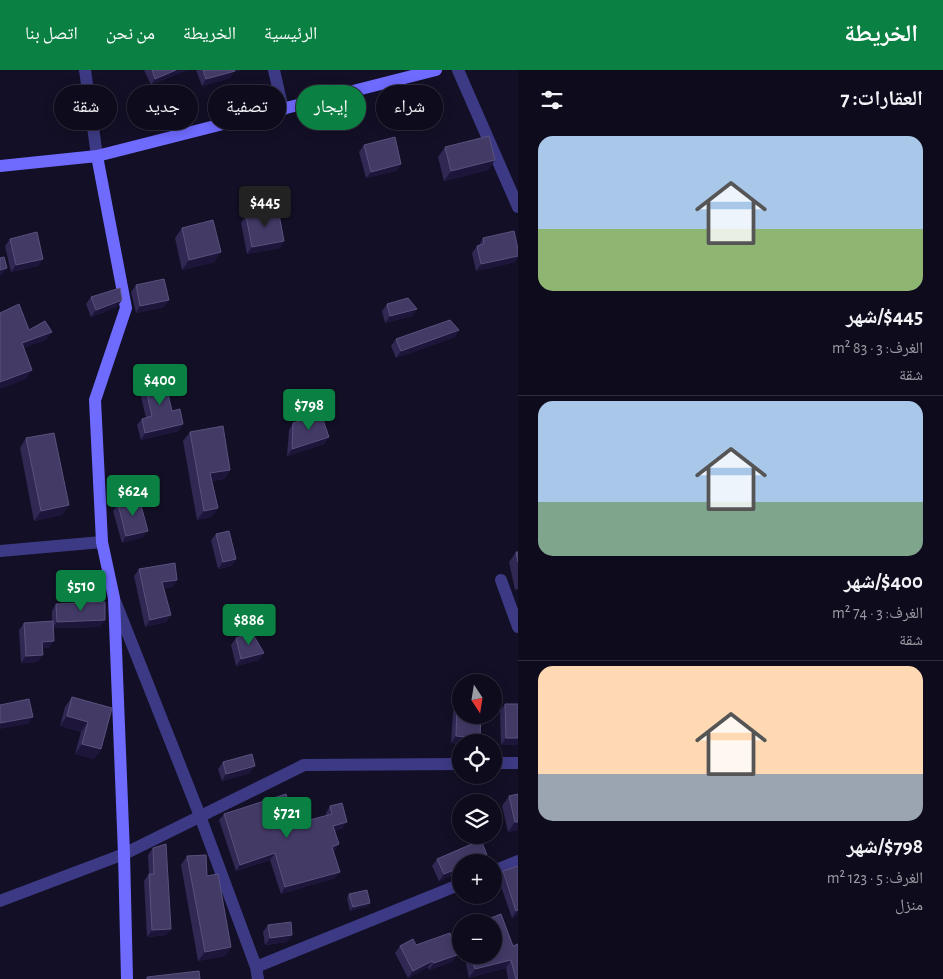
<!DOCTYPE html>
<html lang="ar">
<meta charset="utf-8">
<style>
body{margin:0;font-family:"Alegreya Sans","Noto Naskh Arabic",sans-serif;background:#1c1929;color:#f1f3f6;direction:rtl;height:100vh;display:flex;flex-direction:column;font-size:19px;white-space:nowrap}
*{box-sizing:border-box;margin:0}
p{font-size:16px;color:#9b9ba3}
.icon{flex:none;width:28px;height:28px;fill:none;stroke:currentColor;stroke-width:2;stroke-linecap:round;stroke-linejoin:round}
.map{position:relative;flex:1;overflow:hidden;direction:ltr}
.details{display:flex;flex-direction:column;background:#0e0b1c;width:425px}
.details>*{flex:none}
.top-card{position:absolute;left:15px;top:15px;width:428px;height:45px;direction:rtl;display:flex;gap:10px}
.needle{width:32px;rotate:168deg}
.controls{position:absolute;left:452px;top:604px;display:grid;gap:10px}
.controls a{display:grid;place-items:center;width:50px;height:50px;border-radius:50%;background:#0e0b1c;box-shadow:0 2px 12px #0003,0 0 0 1px #2e2b3b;font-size:25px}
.price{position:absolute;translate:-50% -42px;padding:0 11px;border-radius:5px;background:#0b8043;color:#fff;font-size:16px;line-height:32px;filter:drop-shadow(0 1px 2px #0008)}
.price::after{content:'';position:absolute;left:50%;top:30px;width:15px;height:11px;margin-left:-8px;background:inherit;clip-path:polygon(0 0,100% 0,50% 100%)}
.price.active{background:#222;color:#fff}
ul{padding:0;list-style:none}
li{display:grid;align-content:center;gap:10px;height:265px;padding:0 20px}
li+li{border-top:1px solid #2e2b3b}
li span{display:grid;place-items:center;height:155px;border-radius:15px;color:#555}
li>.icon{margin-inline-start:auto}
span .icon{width:90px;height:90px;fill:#fffc;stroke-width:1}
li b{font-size:21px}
h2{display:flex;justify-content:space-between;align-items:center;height:60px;padding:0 20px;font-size:21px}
.pill{padding:0 18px;border-radius:22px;background:#0e0b1c;box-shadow:0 2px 12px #0003,0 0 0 1px #2e2b3b;font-size:18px;line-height:45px}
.pill.active{background:#0b8043;color:#fff}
header{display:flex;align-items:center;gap:30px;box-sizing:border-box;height:70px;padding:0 25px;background:#0b8043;color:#fff}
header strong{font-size:24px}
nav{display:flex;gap:28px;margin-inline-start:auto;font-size:18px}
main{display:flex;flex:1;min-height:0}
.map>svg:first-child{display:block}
</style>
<header>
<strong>الخريطة</strong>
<nav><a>الرئيسية</a><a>الخريطة</a><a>من نحن</a><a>اتصل بنا</a></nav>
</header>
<main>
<section class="details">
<h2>العقارات: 7<svg class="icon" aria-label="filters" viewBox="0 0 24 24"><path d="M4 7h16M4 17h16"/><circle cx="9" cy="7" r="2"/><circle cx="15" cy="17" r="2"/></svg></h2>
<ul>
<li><span style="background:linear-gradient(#a9c7e8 60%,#8fb573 0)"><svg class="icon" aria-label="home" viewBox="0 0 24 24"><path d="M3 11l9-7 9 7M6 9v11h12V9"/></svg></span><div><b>$445/شهر</b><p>الغرف: 3 · 83 m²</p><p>شقة</p></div></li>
<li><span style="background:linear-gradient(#a9c7e8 65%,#7fa58c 0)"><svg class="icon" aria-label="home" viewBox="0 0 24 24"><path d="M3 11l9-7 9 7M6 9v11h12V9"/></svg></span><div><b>$400/شهر</b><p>الغرف: 3 · 74 m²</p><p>شقة</p></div></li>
<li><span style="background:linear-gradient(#ffd9b3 70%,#9aa5b1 0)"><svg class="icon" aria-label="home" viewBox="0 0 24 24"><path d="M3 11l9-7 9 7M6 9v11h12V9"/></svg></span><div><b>$798/شهر</b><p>الغرف: 5 · 123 m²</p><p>منزل</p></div></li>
</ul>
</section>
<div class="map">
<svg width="518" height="909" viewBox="0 0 518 909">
<rect width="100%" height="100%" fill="#130f26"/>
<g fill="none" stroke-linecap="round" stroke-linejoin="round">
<!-- street -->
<path stroke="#3d3a85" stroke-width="12" d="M85 0 97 86
M274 0 283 40
M458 0 518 137
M0 481 102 472
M501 510 518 557
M115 531 200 746 256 897 258 909
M494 693H518
M494 801 518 791
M0 831 124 784 304 695 461 694
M256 897 461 814"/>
<!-- secondary -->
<path stroke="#6f6bff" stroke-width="12" d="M97 86 126 238 95 330 102 472 114 528 124 784 127 909
M0 96 97 86 436 0"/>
</g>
<!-- wall -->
<path fill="#312854" d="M144 0H187L151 15Z
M196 0H241L234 2 230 8 202 16Z
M364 75 401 94 396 101 366 108 359 82Z
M445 77 495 90 488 100 444 111 438 87Z
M246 146 284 171 280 178 247 184 241 153Z
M182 158 221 182 214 192 182 200 175 168Z
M483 168 515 192 476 201 472 183 477 176 479 175Z
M10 169 43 189 38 196 11 202 5 176Z
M136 215 164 237 136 243 131 222Z
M91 227 117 237 91 247 86 234Z
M387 234 417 239 412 246 385 253 382 241Z
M455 267 396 288 391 276 396 269Z
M143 307 172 341 179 361 141 370 137 355 142 349 146 348 138 314Z
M293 353 329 367 324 374 287 386 289 360Z
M190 362 230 400 224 409 212 411 218 438 211 447 197 450 183 371Z
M26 368 69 435 62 445 34 451 20 378Z
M118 434 143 467 122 473 113 441Z
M216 464 236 489 231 496 218 499 211 470Z
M516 482H518V519L515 520 509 492Z
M139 499 177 510 172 517 164 518 171 545 166 552 145 557 134 506Z
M56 534 100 557 53 558 49 578H43L38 592 21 593 19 560 24 553 52 551V541Z
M236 568 264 583 259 590 236 596 231 575Z
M461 619V645L480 668 477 672H461V674L451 673 453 642 457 635H460Z
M72 627 112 638 101 679 94 689 75 684 81 662 60 656 65 637Z
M505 634 518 675H501L500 641Z
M223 692 250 703 222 711 218 699Z
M509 726 518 760 508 762 502 736Z
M330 736 343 758 335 761V781H333L335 808 281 824 270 790 236 801 219 750 224 744 295 754 326 746V743Z
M153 778 167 865 147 867 144 811 149 804 148 785Z
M487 785 482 792 439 811 432 796 437 789Z
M187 786 207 806 231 877 225 886 198 891 181 795Z
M503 801 518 845 512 848 498 808Z
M349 824 370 833 368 836 350 841 347 828Z
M501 844 518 909H508L506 898 469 908 466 894 471 886 494 885V852H485L488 849Z
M268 855 292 865 287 872 265 875 263 862Z
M416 875 457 885 452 892 429 900 428 897 408 908 395 883 400 876Z"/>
<!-- shaded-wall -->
<path fill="#1d163a" d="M176 0H187L151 15 155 9Z
M231 0H241L234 2 230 8 202 16 206 9Z
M495 90 488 100 444 111 451 101Z
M401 94 396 101 366 108 371 102Z
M284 171 280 178 247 184 252 177Z
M221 182 214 192 182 200 189 190Z
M518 186V188L515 192 476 201 481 194Z
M43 189 38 196 11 202 16 195Z
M7 198 2 205 0 206V200Z
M122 230 117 237 91 247 96 240Z
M169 230 164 237 136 243 140 236Z
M417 239 412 246 385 253 390 246Z
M459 260 455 267 396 288 401 281Z
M52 262 46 270 16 281 22 273Z
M32 300 26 309 0 319V312Z
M183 354 179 361 141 370 145 363Z
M329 367 324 374 287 386 292 379Z
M230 400 224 409 204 412 210 403Z
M69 435 62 445 34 451 41 441Z
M218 438 211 447 197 450 204 441Z
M148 461 143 467 122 473 126 466Z
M236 489 231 496 218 499 223 492Z
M177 510 172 517 157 519 162 512Z
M171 545 166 552 145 557 150 550Z
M105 550 100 557 52 558 57 552Z
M54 571 49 578H38L42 572Z
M264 583 259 590 236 596 241 589Z
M43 585 38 592 21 593 26 586Z
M67 646 88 652 81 662 60 656Z
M33 647 28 654 0 659V653Z
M456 666 480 668 477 672H461V674L451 673Z
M506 668H518V675H501Z
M82 674 101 679 94 689 75 684Z
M255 696 250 703 222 711 226 704Z
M347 752 343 758 329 763 333 756Z
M515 752H518V760L508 762Z
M339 774 335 781 327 783 332 777Z
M275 783 270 790 236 801 240 795Z
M487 785 482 792H471Z
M461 797V801L439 811 444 804Z
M340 802 335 808 281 824 285 817Z
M370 833 368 836 350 841 353 837Z
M518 840V845L512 848 516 841Z
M171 859 167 865 147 867 152 860Z
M292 865 287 872 265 875 270 868Z
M231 877 225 886 198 891 205 882Z
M457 885 452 892 429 900 434 893Z
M511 890 506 898 469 908 475 899Z
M432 891 428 897 408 908 413 901Z"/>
<!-- building -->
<path fill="#433a66" stroke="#5a527e" d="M152 0H176L155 9Z
M203 0H234L235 1 206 9Z
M489 66 495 90 451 101 445 77Z
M395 67 401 94 371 102 364 75Z
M278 139 284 171 252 177 246 146Z
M213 150 221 182 189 190 182 158Z
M514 161 518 179V186L481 194 477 176 484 174 483 168Z
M37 162 43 189 16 195 10 169Z
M4 187 7 198 0 200V188Z
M164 209 169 230 140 236 136 215Z
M120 218 122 230 96 240 91 227Z
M408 228 417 239 390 246 387 234Z
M19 234 29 260 45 251 52 262 22 273 32 300 0 312V243Z
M450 250 459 260 401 281 396 269Z
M163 303 172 341 180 339 183 354 145 363 142 349 152 346 143 307Z
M321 344 329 367 292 379 293 353Z
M223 356 230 400 210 403 218 438 204 441 190 362Z
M54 363 69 435 41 441 26 368Z
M139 428 148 461 126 466 118 434Z
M229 461 236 489 223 492 216 464Z
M516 482H518V492Z
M175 493 177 510 162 512 171 545 150 550 139 499Z
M105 532V550L57 552 56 534Z
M53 551 54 571 42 572 43 585 26 586 24 553Z
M252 563 264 583 241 589 236 568Z
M72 627 112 638 101 679 82 674 88 652 67 646Z
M29 629 33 647 0 653V635Z
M505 634H518V668H506Z
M457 635H461V645H481L480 668 456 666Z
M252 684 255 696 226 704 223 692Z
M286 724 295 754 332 744 330 736 342 733 347 752 333 756 339 774 332 777 340 802 285 817 275 783 240 795 224 744Z
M518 724V752H515L509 726Z
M481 770 487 785 471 792H461V797L444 804 437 789Z
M166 774 171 859 152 860 149 804H154L153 778Z
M206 785 207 806 218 804 231 877 205 882 187 786Z
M518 796V840L516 841 503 801Z
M367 820 370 833 353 837 349 824Z
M501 844 513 876 518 874V909H516L511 890 475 899 471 886 475 885H494V880L499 879 494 866V852H489L488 849Z
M291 852 292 865 270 868 268 855Z
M450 863 457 885 434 893 432 891 413 901 400 876 413 869 416 875Z
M199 901 200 909H147V907Z"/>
</svg>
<div class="controls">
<a><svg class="needle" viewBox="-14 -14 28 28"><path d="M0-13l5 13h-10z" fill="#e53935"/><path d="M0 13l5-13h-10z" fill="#9b9ba3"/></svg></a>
<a><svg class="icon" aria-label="locate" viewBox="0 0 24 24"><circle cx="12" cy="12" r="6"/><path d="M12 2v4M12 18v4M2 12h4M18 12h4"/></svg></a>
<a><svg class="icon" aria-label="layers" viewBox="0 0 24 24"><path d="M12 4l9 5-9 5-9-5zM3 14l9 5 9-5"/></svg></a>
<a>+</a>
<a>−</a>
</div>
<b class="price active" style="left:265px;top:158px">$445</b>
<b class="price" style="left:160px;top:336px">$400</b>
<b class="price" style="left:309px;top:361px">$798</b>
<b class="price" style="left:133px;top:447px">$624</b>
<b class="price" style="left:81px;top:542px">$510</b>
<b class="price" style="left:249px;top:576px">$886</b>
<b class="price" style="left:287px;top:769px">$721</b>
<div class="top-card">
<a class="pill">شراء</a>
<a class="pill active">إيجار</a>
<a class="pill">تصفية</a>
<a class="pill">جديد</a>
<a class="pill">شقة</a>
</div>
</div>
</main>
